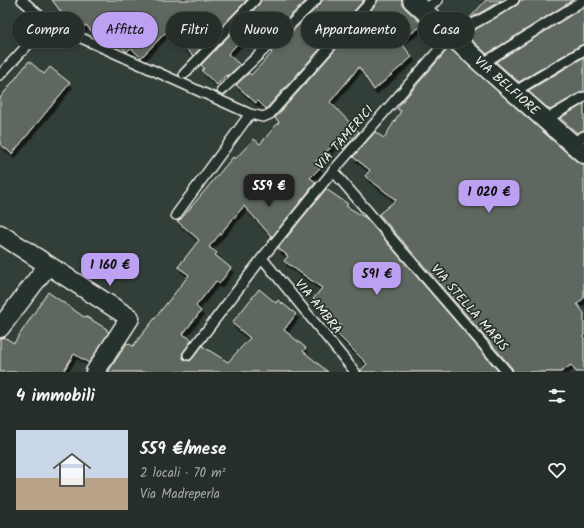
<!DOCTYPE html>
<html lang="it">
<meta charset="utf-8">
<style>
body{margin:0;font-family:Kalam,sans-serif;background:#2e3632;color:#f1f3f6;height:100vh;display:flex;flex-direction:column;font-size:15px;white-space:nowrap}
*{box-sizing:border-box;margin:0}
p{font-size:13px;color:#a4a8a8}
.icon{flex:none;width:22px;height:22px;fill:none;stroke:currentColor;stroke-width:2;stroke-linecap:round;stroke-linejoin:round}
.map{position:relative;height:372px;overflow:hidden}
.details{display:flex;flex-direction:column;background:#262e2a;flex:1}
.details>*{flex:none}
.hud{position:absolute;left:12px;top:12px;width:560px;height:36px;display:flex;gap:8px}
.price{position:absolute;translate:-50% -34px;padding:0 9px;border-radius:8px;background:#bca0f2;color:#111;font-size:13px;line-height:26px;filter:drop-shadow(0 1px 2px #0008)}
.price::after{content:'';position:absolute;left:50%;top:24px;width:12px;height:9px;margin-left:-6px;background:inherit;clip-path:polygon(0 0,100% 0,50% 100%)}
.price.on{background:#222;color:#fff}
ul{padding:0;list-style:none}
li{display:flex;align-items:center;gap:12px;height:100px;padding:0 16px}
li span{display:grid;place-items:center;flex:none;width:112px;height:80px;border-radius:0px;color:#555}
li>.icon{margin-inline-start:auto}
span .icon{width:48px;height:48px;fill:#fffc;stroke-width:1}
li b{font-size:17px}
h2{display:flex;justify-content:space-between;align-items:center;height:48px;padding:0 16px;font-size:17px}
.pill{padding:0 14px;border-radius:18px;background:#262e2a;box-shadow:0 2px 6px #0003,0 0 0 1px #424a47;font-size:14px;line-height:36px}
.pill.on{background:#bca0f2;color:#111}
.map>svg:first-child{display:block}
</style>
<div class="map">
<svg width="584" height="372" viewBox="0 0 584 372">
<defs>
<filter id="shadow"><feDropShadow dx="2.5" dy="4.5" stdDeviation="0" flood-color="#0009"/></filter>
</defs>
<rect width="100%" height="100%" fill="#323e38"/>
<filter id="ink" filterUnits="userSpaceOnUse"><feTurbulence type="fractalNoise" baseFrequency=".025" numOctaves="2"/><feDisplacementMap in="SourceGraphic" scale="8" xChannelSelector="R" yChannelSelector="G"/><feConvolveMatrix kernelMatrix="1 2 1 2 8 2 1 2 1" color-interpolation-filters="sRGB"/></filter>
<g filter="url(#ink)">
<!-- building -->
<path fill="#5f6861" stroke="#f4f1e8" filter="url(#shadow)" d="M52 0H247L193 56 168 30 141 58 131 48 127 52 126 51 111 37 106 43 94 31 92 32 86 25 82 28 67 20Z
M261 0H307L262 43 250 30 228 54 240 65 228 76 226 75 217 85 202 71 204 68 201 65 259 4Z
M322 0H364L266 109 258 101 256 103 236 85 249 73 251 75 272 53 271 52 320 4Z
M378 0H402V4L405 8 423 25 400 41 412 57 374 90 359 67 330 102 359 132 344 149 336 143 315 162 320 168 310 178 316 182 272 237 244 206 209 247 217 253 215 255 231 268 219 284 216 281 196 306 201 311 183 334 192 340 182 354 183 358 185 360 190 361 192 359 202 346 228 362 250 338 232 323 259 289 276 303 278 300 296 314 284 330 306 348 303 351 328 372H108L127 343 133 346 189 275 178 267 199 240 177 221 181 219 233 157 235 159 254 139 260 144 279 122 275 118 376 4Z
M486 0H502L468 20Z
M520 0H573L487 54 466 35 517 5 519 3Z
M584 7V44L581 45 519 82 496 62Z
M449 48 577 162 582 164H584V298L577 304 584 313V372H576L571 365 561 372H513L512 368 379 214 396 200 365 176 370 170 353 157 375 132 384 138 401 111 397 109 401 103Z
M584 57V91L581 92 550 110 528 91Z
M29 61 44 74 50 67 70 83 12 154 0 144V98Z
M584 104V130L577 133 560 118Z
M326 189 348 204 346 206 366 218 499 372H361V370L367 364 335 332 341 326 313 299 322 288 284 261 288 256 278 248Z
M48 292 84 317 85 316 107 329 106 330 109 332 89 363 74 354 63 372H0V338L4 337 14 343Z"/>
<g fill="none" stroke-linecap="round" stroke-linejoin="round">
<!-- service casing -->
<g stroke="#f4f1e8" stroke-width="12">
<path id="service" d="M423 10 438 0
M48 23 250 114
M482 64 584 0
M184 74 255 0
M0 75 48 23 22 0
M222 90 316 0
M514 92 584 50
M545 120 584 97
M572 143 584 136
M333 171 507 372
M176 215 250 114 263 117 270 114 372 0
M262 258 355 372
M188 355 262 258 333 171 451 36 491 14 514 0"/>
</g>
<!-- minor casing -->
<g stroke="#f4f1e8" stroke-width="21">
<g id="minor">
<path id="s1" d="M412 0 482 64 584 154"/>
<path d="M0 234 130 318 95 372"/>
<path d="M0 328 48 265"/>
</g>
</g>
<!-- service -->
<use href="#service" stroke="#26332d" stroke-width="9"/>
<!-- minor -->
<use href="#minor" stroke="#26332d" stroke-width="18"/>
</g>
</g>
<g text-anchor="middle" dominant-baseline="central" stroke-width="3.5" stroke-linejoin="round" paint-order="stroke">
<!-- street labels -->
<g font-size="13" fill="#f4f1e8" stroke="#26332d">
<text stroke="none"><textPath href="#s1" startOffset="128">VIA BELFIORE</textPath></text>
<text transform="translate(345 138) rotate(-49)">VIA TAMERICI</text>
<text transform="translate(318 307) rotate(51)">VIA AMBRA</text>
<text transform="translate(469 308) rotate(49)">VIA STELLA MARIS</text>
</g>
</g>
</svg>
<b class="price on" style="left:269px;top:208px">559 €</b>
<b class="price" style="left:489px;top:214px">1 020 €</b>
<b class="price" style="left:110px;top:287px">1 160 €</b>
<b class="price" style="left:377px;top:296px">591 €</b>
<div class="hud">
<a class="pill">Compra</a>
<a class="pill on">Affitta</a>
<a class="pill">Filtri</a>
<a class="pill">Nuovo</a>
<a class="pill">Appartamento</a>
<a class="pill">Casa</a>
</div>
</div>
<section class="details">
<h2>4 immobili<svg class="icon" aria-label="filters" viewBox="0 0 24 24"><path d="M4 7h16M4 17h16"/><circle cx="9" cy="7" r="2"/><circle cx="15" cy="17" r="2"/></svg></h2>
<ul>
<li><span style="background:linear-gradient(#c9d6e8 60%,#b9a48a 0)"><svg class="icon" aria-label="home" viewBox="0 0 24 24"><path d="M3 11l9-7 9 7M6 9v11h12V9"/></svg></span><div><b>559 €/mese</b><p>2 locali · 70 m²</p><p>Via Madreperla</p></div><svg class="icon" aria-label="heart" viewBox="0 0 24 24"><path d="M12 20l-8-8c-3-5 5-10 8-4 3-6 11-1 8 4z"/></svg></li>
</ul>
</section>
